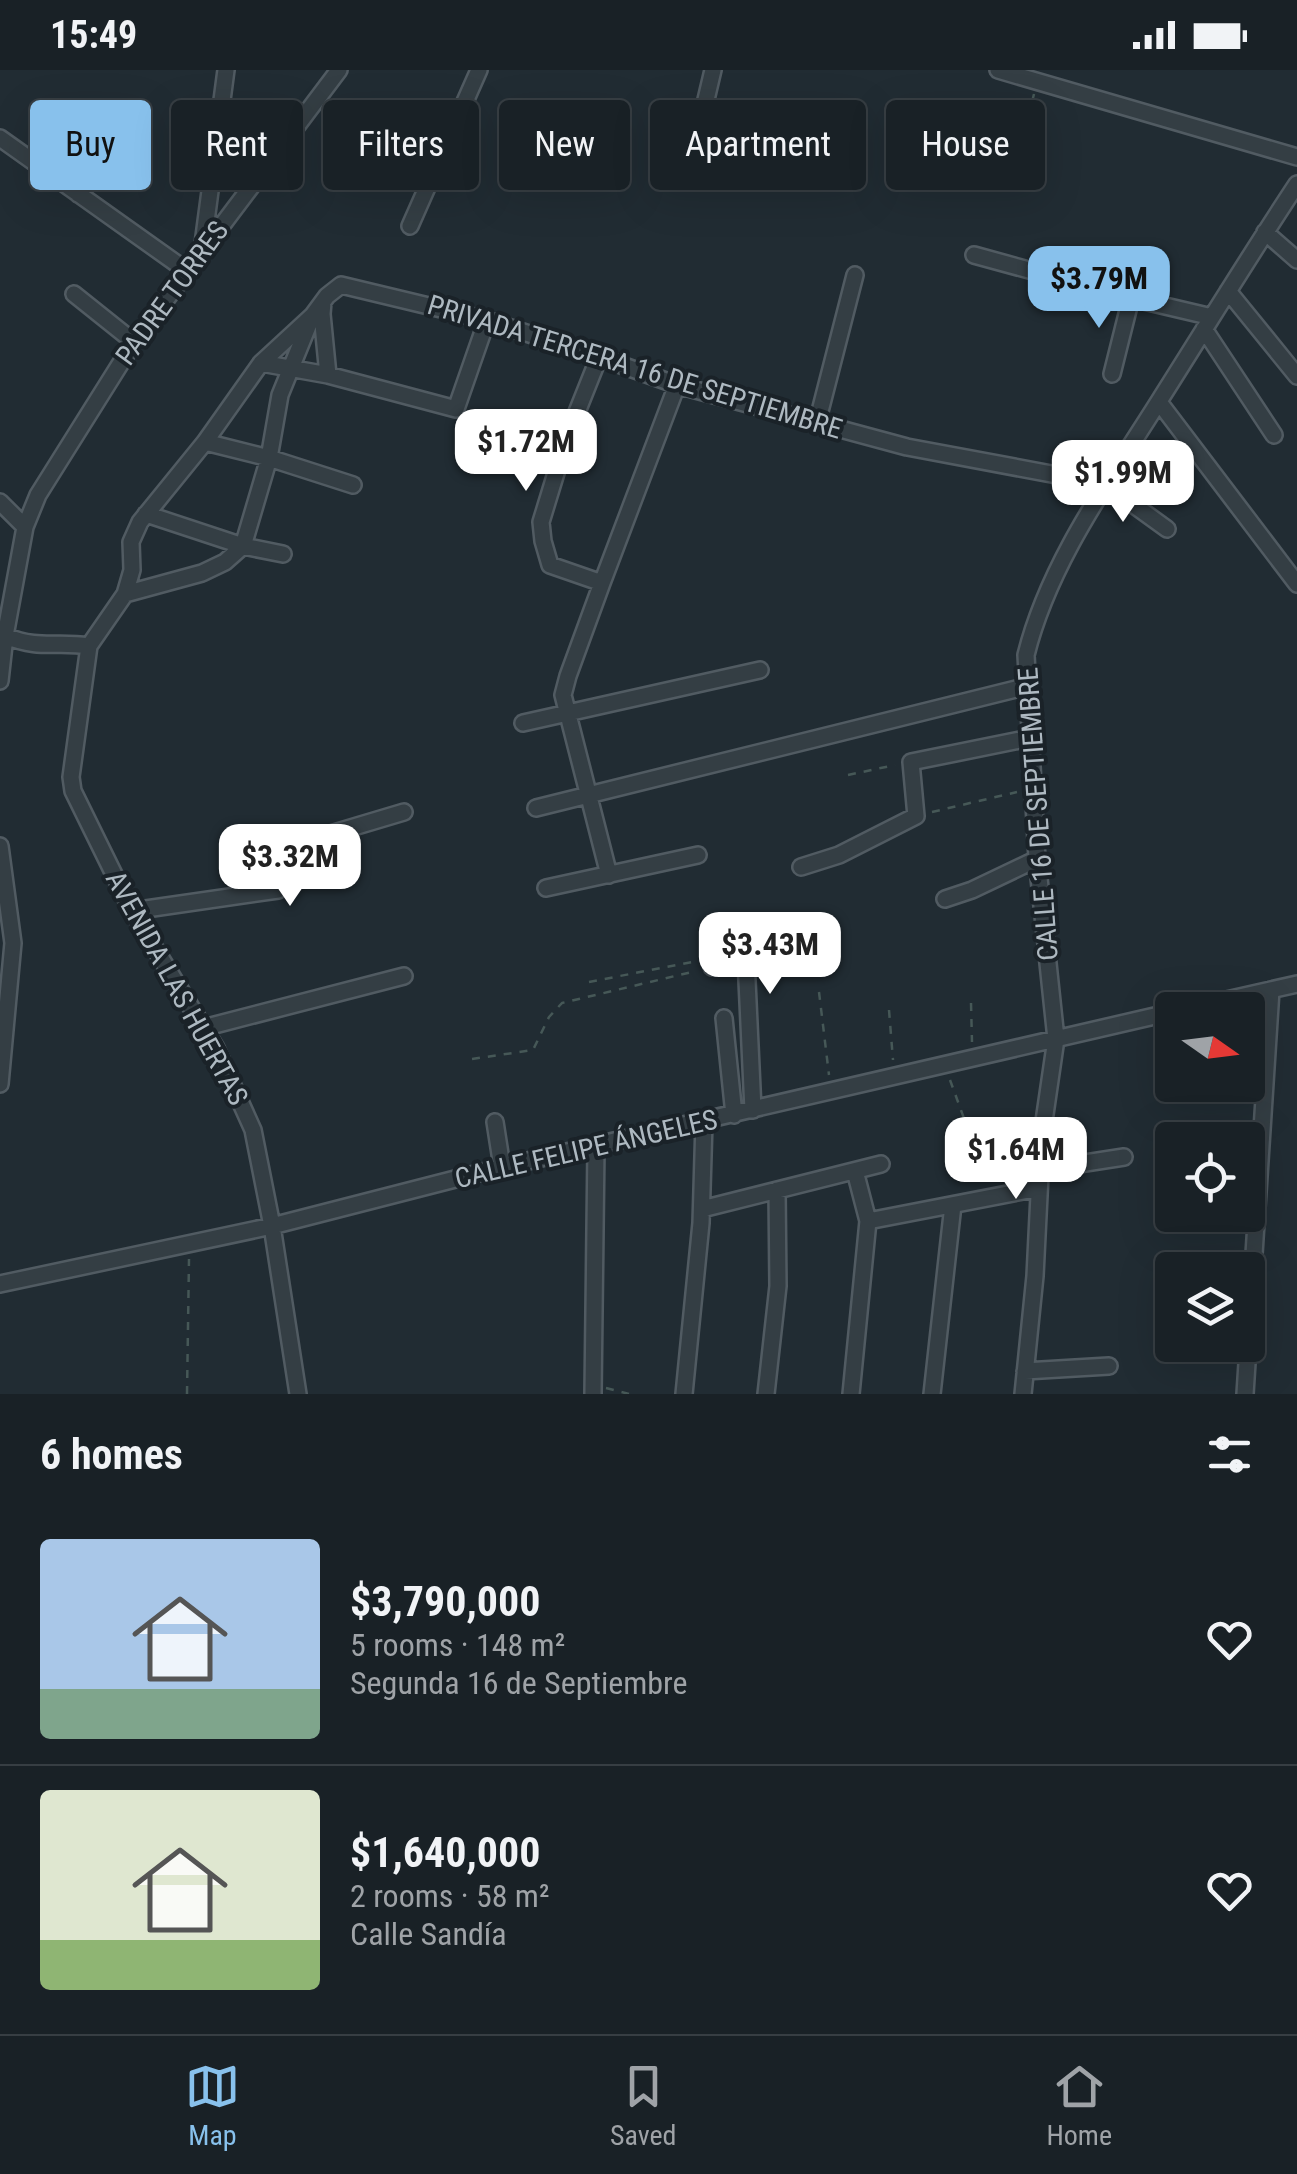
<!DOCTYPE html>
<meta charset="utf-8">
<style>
body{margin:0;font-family:"Roboto Condensed",sans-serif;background:#262e32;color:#f1f3f6;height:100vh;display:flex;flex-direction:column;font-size:38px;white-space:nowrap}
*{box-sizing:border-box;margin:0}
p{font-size:32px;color:#9fa3a7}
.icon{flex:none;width:55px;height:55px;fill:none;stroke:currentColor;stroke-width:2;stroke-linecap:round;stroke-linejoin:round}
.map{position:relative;height:1324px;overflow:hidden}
.side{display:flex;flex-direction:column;background:#192126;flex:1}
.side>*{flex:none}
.hud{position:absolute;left:30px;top:30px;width:1238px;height:90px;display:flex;gap:20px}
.needle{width:65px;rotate:104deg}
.fabs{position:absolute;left:1155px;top:922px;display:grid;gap:20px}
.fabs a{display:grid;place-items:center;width:110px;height:110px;border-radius:10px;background:#192126;box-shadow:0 10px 40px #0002,0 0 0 2px #373e43;font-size:50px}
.price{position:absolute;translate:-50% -85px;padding:0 22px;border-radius:20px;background:#fff;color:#222;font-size:32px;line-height:65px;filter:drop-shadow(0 2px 5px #0008)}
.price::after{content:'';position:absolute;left:50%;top:60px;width:30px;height:22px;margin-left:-15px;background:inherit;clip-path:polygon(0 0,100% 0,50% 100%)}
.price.active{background:#88c1ec;color:#111}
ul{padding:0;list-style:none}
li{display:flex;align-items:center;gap:30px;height:250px;padding:0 40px}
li+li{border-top:2px solid #373e43}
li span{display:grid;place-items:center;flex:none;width:280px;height:200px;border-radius:10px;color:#555}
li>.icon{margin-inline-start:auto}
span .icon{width:120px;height:120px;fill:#fffc;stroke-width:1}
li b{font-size:42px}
h2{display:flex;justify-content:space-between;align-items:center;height:120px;padding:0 40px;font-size:42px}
.tag{padding:0 35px;border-radius:10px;background:#192126;box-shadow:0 10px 40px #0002,0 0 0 2px #373e43;font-size:35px;line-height:90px}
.tag.active{background:#88c1ec;color:#111}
.status{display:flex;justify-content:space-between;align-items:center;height:70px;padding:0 50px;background:#192126;direction:ltr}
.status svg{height:28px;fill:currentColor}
.dock{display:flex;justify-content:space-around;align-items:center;height:140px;border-top:2px solid #373e43;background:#192126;font-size:28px;color:#9fa3a7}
.dock a{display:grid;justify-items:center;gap:5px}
.dock .active{color:#88c1ec}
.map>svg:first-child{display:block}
</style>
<div class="status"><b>15:49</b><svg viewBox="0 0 49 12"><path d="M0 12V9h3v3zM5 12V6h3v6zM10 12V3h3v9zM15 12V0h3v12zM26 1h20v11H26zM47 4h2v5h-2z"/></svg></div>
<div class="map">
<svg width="1297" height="1324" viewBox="0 0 1297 1324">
<rect width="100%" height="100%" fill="#212c33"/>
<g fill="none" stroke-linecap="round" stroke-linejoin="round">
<!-- minor casing -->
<g stroke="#515b62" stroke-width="20">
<path id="minor" d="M998 0 1297 87
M0 68 187 201
M696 72 713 0
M78 124 105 75
M410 156 479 0
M1265 162 1297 190
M203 174 226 0
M974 185 1131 228 1212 247
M1228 221 1297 306
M74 224 134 272
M323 232 322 244 328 305
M1204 259 1274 365
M599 287 567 367 541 452 543 471 550 495 602 513
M261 293 328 305 456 339 487 250
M1112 304 1131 228
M1159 332 1297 514
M817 353 855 205
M515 355 567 367
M205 372 269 388 353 415
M0 432 25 457
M146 444 243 476 283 484
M125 524 202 503 225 492 243 476 269 388 280 325 311 249
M5 566C41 580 55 571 89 576
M0 611 5 566 25 457 38 425 134 272 339 0
M523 653 760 600
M536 738 1028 616
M0 776 13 873 0 1014
M801 797 839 785 916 746 911 692 1030 668
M609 805 563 625 568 606 602 513 677 315
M546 818 698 785
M945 829 972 820 1037 789
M132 841 278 820 284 812 290 776 404 742
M712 897 746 889 753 1040
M1182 940 1297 914
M724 948 734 1045
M203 958 404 906
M495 1052 502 1097
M1040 1100 1124 1087
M702 1139 881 1094
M868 1151 1039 1118
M0 1214 272 1156 502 1097 1172 942
M1025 1301 1109 1296
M298 1324 272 1156 253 1060 216 978 132 841 73 721 71 707 89 576 125 524 132 500 131 472 140 452 205 372 261 293 313 245 327 226 341 215 487 250 599 287 677 315 907 377 1105 414 1167 459
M593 1324 596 1077
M684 1324 701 1153 704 1052
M766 1324 778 1216 777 1120
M851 1324 868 1151 855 1101
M932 1324 953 1135
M1023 1324 1035 1206 1042 1065 1056 969 1037 789 1026 585C1049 492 1111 408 1161 328 1206 257 1250 185 1297 114
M1245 1324 1271 920"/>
</g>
<!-- path -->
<path stroke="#465857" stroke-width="2.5" stroke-dasharray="8 8" stroke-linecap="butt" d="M1013 107 1034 24
M848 705 895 695
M932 742 1017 722
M589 912 697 891
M819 922 829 1005
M971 933 972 972
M889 940 893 990
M472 989 533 980 549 947 562 933 696 901
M950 1010 973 1073 1028 1066
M606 1318 629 1324
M187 1324 189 1189"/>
<!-- minor -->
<use href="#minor" stroke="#343e44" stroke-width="15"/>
</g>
<g text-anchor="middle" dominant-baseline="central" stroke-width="8" stroke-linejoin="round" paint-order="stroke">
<!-- street labels -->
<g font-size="28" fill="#aeb9c1" stroke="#1a2228">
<text transform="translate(172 223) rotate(-54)">PADRE TORRES</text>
<text transform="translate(635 297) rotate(17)">PRIVADA TERCERA 16 DE SEPTIEMBRE</text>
<text transform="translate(1038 744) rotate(-94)">CALLE 16 DE SEPTIEMBRE</text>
<text transform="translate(177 918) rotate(61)">AVENIDA LAS HUERTAS</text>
<text transform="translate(586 1079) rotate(-13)">CALLE FELIPE ÁNGELES</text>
</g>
</g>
</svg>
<div class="fabs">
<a><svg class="needle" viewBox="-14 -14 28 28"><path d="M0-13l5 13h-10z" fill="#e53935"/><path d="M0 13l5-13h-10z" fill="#9fa3a7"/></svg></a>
<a><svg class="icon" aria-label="locate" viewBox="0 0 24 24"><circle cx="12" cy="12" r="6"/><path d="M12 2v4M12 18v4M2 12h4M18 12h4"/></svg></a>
<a><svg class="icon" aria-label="layers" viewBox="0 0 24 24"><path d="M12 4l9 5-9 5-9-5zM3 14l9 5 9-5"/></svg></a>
</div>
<b class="price active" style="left:1099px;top:261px">$3.79M</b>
<b class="price" style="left:526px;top:424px">$1.72M</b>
<b class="price" style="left:1123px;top:455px">$1.99M</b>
<b class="price" style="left:290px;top:839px">$3.32M</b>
<b class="price" style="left:770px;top:927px">$3.43M</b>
<b class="price" style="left:1016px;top:1132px">$1.64M</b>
<div class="hud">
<a class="tag active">Buy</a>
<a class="tag">Rent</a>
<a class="tag">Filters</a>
<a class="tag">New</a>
<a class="tag">Apartment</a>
<a class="tag">House</a>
</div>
</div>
<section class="side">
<h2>6 homes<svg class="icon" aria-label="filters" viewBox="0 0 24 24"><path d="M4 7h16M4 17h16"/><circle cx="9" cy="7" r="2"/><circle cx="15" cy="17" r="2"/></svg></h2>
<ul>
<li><span style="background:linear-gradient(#a9c7e8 75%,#7fa58c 0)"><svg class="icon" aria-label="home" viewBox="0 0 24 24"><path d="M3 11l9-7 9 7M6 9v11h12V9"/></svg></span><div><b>$3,790,000</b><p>5 rooms · 148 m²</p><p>Segunda 16 de Septiembre</p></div><svg class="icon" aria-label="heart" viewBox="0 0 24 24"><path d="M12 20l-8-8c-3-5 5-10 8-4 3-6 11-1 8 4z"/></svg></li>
<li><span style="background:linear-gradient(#dfe7d0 75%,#8fb573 0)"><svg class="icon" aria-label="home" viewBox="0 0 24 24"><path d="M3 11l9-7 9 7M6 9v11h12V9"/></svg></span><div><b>$1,640,000</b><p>2 rooms · 58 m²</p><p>Calle Sandía</p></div><svg class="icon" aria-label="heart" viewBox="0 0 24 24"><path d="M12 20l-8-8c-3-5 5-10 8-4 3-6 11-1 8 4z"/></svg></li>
</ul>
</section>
<nav class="dock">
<a class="active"><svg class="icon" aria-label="map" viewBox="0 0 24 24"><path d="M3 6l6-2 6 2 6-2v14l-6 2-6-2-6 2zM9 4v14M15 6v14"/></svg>Map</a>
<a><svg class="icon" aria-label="saved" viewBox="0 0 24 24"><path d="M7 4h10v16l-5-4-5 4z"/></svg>Saved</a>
<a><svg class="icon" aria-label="home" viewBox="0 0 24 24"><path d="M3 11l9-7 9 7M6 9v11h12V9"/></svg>Home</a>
</nav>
